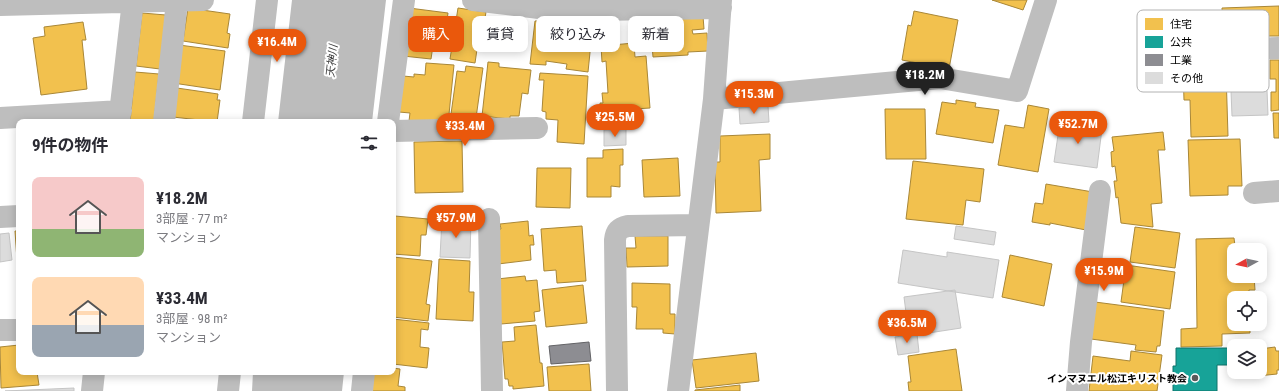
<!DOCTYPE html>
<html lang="ja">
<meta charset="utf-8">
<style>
body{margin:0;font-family:"Roboto Condensed","Noto Sans JP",sans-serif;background:#f7f7f7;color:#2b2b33;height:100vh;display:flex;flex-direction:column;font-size:15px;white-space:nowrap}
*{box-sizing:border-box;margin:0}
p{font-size:13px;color:#7c7c81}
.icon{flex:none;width:22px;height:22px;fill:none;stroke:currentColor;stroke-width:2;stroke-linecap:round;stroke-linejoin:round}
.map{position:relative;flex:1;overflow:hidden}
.side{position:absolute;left:16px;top:119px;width:380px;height:256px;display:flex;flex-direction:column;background:#fff;border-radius:8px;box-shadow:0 2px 10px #0003}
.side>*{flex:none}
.top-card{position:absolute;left:408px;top:16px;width:380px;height:36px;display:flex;gap:8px}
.needle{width:26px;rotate:262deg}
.tools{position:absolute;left:1227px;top:243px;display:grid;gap:8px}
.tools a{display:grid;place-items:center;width:40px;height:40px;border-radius:8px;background:#fff;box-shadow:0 2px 10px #0003;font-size:20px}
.price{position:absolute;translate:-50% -34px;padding:0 9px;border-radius:14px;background:#ea580c;color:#fff;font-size:13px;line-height:26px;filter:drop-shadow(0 1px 2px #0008)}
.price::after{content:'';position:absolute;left:50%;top:24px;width:12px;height:9px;margin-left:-6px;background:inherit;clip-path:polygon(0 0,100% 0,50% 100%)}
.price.selected{background:#222;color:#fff}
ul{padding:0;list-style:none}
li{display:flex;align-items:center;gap:12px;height:100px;padding:0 16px}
li span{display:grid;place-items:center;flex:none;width:112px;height:80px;border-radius:8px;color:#555}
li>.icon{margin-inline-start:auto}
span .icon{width:48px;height:48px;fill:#fffc;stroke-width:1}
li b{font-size:17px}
h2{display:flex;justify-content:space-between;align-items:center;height:48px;padding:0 16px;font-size:17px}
.pill{padding:0 14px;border-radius:8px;background:#fff;box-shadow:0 2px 10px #0003;font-size:14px;line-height:36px}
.pill.selected{background:#ea580c;color:#fff}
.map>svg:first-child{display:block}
</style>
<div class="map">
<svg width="1279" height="391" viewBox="0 0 1279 391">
<rect width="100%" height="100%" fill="#fff"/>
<!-- water -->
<path fill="#bcbcbc" d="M292 0H386L372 122H278Z
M253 372H344L342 391H252Z"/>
<!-- homes -->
<path fill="#f2c14e" stroke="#a98737" d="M992 0H1027L1023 10Z
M1279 6V36H1262V44L1201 46V32H1223L1222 8Z
M188 8 230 14 227 33 230 34 228 48 183 41Z
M409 8 448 13 444 41 434 39 431 59 403 56Z
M458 8 486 12 483 30 480 29 475 63 450 59Z
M914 11 958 20 949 69 902 60 908 25 911 26Z
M142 13 166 15 160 69 136 66Z
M703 16 704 29 692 30 693 34 707 33 708 51 688 52V55L653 57 650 20Z
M541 18 593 23 588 72 566 69 567 64 546 61V65L530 64 535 21H541Z
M83 22 86 40H82L87 89 41 95 33 38 45 36 44 27Z
M634 43 635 57 646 56 650 108 619 110 620 118 601 119 600 103H603L602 93H608L606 61 602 62 601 46Z
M179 45 225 51 220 90 173 83Z
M1270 60H1279V110L1271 111V92H1276V79H1270Z
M488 62 499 63V67L531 70 528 94 522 93 519 116H510V119L482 116Z
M426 63 454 65 448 124 409 121 410 113 399 112 403 76 414 77V74L425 75Z
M466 66 483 68 476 118 451 114 457 71 465 72Z
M1183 70H1208V73L1226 72 1228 136 1191 137 1190 100H1184Z
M135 72 159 74 154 122H130Z
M540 73 588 76 584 144 557 142 558 120 546 119V112L542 111 544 80H539Z
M177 88 218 94 217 100H220L217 122 173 117Z
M956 100 976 103 975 107 999 110 993 143 936 134 942 102 956 104Z
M1028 105 1049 109 1038 172 998 165 1005 125 1024 128Z
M885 109H925L926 159H886Z
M1273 113H1279V138H1274Z
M1163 132 1165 150H1158L1162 203 1151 204 1153 227 1121 223 1118 197 1116 198 1114 181H1117L1115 166 1112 167 1111 152 1114 151 1112 137Z
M770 134V159L759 160 761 211 716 213 715 162H720V136Z
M1240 139 1242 186H1228V195L1190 196 1188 140Z
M462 141 463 192 415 193 414 142Z
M623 149V165H620V187L611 186V197H587V158H603V150Z
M678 158 680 196 644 197 642 160Z
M913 161 984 169 980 202 966 200 963 225 906 219Z
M537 168H571L570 208 536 207Z
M1046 184 1093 192 1086 230 1050 223V225L1032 222 1035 203 1043 204Z
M395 216 428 219 426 235H421L420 256 393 254V222H394Z
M528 221 529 236 533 235 534 245H530L531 260 498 264 495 229H501L500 224Z
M582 226 586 281 557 283 556 270 544 271 541 229Z
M1135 227 1180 233 1175 268 1130 262Z
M15 231H19V260H17Z
M635 236H668V266L627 267 626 248H636Z
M1234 238 1235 246H1248V250H1234V276H1254L1255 290H1249V298H1234V324H1250V333L1222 334V346L1181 347V329L1197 328 1196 239Z
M1010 255 1052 264 1044 306 1002 297Z
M393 257 432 261 426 304 430 305 428 321 393 317Z
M439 259 470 261 469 292H474L473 321 436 319Z
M1126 265 1175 272 1170 309 1121 302Z
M525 276 526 281 537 280 540 311 534 312 535 321 501 324 497 279Z
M632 283 670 284V314H675V334L663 333V329H636L637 307H632Z
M583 285 587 323 546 327 542 290Z
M1095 302 1164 311 1160 346H1157L1156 352 1135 350 1136 345 1091 339Z
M393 319 429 323 428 330 421 329 420 347 429 348 427 368 393 364Z
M536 325 540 363H542L544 386 513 389V386H509L508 379H505L502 342 515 341 514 327Z
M19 345V372H37L39 385 1 388 0 347Z
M1275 347 1276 351H1279V370H1277V374L1248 377 1247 372H1260V349Z
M956 349 962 391H909L908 382H911L908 356Z
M1131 351 1162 355 1157 391H1089L1093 356 1130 361Z
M756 353 759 381 696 388 692 360Z
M589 364 591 391H549L547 367Z
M393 368 400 369 398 386 405 387V391H370L373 372H393Z
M740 385V391H695V390Z"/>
<!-- public -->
<path fill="#17a398" stroke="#10726a" d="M1176 348H1228V365H1217V391H1173V366H1176Z"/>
<!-- industry -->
<path fill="#8d8d92" stroke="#636366" d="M589 342 591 361 551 364 549 346Z"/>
<!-- building -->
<path fill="#dcdcdc" stroke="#c5c5c5" d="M1266 65 1268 115 1232 116 1230 66Z
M768 106 769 122 740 124 739 108Z
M1060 122 1102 129 1097 168 1054 162Z
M626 129V145L604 146V130Z
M442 219 471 220 470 258 440 257Z
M956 226 996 232 994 245 954 239Z
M9 233 12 260 0 262V234Z
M903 250 947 257V252L999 260 993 298 898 283Z
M955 290 961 328 909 336 904 297Z
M917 334 919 352 898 355 895 337Z
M1229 348H1234V368L1231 369Z
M74 388V391H5Z"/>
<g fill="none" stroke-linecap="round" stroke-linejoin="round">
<!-- minor -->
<path stroke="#bebebe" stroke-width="22" d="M473 0 539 8 597 10 721 8
M0 5 203 0
M1208 51 1279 48
M714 99 940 78 1017 91 1046 0
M0 118 121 111
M119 122 133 1
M164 122 177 1
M253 122 267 0
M388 122 404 0
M393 131 537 128
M1254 193 1279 191
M0 217 19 216
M489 219 492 391
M0 330H19
M92 391 94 372
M228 391 230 372
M362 391 364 372
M617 391 615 240C616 231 619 228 628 226L698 225
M678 391 714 99 721 0
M1077 391 1081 342 1100 191"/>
</g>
<!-- markers -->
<circle fill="#595959" stroke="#fff" stroke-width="1.5" cx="1195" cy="378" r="4"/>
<g text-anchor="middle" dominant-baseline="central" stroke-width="4" stroke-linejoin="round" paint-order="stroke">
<!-- poi labels -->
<g font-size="10" font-weight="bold" fill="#000" stroke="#fff" text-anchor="end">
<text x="1187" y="378">インマヌエル松江キリスト教会</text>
</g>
<!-- water labels -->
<g font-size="11" font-style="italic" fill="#404040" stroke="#fff">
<text transform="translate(332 61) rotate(-84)">天神川</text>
</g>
</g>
<!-- legend -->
<rect x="1137" y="10" width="132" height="82" rx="6" fill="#fff" stroke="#b2b2b2" stroke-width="1"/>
<rect x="1145" y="18" width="18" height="12" fill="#f2c14e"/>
<rect x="1145" y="36" width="18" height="12" fill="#17a398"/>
<rect x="1145" y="54" width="18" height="12" fill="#8d8d92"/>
<rect x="1145" y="72" width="18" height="12" fill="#dcdcdc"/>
<g font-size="11" fill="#000">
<text x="1170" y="28">住宅</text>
<text x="1170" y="46">公共</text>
<text x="1170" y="64">工業</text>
<text x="1170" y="82">その他</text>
</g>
</svg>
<div class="tools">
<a><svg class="needle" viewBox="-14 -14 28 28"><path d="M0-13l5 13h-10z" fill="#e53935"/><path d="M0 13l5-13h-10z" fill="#7c7c81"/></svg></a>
<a><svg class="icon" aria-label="locate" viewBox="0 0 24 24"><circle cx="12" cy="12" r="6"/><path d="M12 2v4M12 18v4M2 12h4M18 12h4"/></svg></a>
<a><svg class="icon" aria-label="layers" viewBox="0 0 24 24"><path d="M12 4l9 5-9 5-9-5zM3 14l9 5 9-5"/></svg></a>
</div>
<b class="price" style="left:277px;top:63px">¥16.4M</b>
<b class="price selected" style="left:925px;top:96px">¥18.2M</b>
<b class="price" style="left:754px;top:115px">¥15.3M</b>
<b class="price" style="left:615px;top:138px">¥25.5M</b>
<b class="price" style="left:1078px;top:145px">¥52.7M</b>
<b class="price" style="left:465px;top:147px">¥33.4M</b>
<b class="price" style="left:456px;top:239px">¥57.9M</b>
<b class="price" style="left:1104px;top:292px">¥15.9M</b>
<b class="price" style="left:907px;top:344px">¥36.5M</b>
<div class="top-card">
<a class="pill selected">購入</a>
<a class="pill">賃貸</a>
<a class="pill">絞り込み</a>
<a class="pill">新着</a>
</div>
<section class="side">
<h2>9件の物件<svg class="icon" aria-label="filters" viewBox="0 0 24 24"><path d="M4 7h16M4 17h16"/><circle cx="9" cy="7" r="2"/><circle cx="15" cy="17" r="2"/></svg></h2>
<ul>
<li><span style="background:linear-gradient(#f6c9c9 65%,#8fb573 0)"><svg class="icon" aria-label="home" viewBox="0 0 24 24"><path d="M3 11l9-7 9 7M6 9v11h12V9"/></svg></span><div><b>¥18.2M</b><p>3部屋 · 77 m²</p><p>マンション</p></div></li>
<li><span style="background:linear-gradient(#ffd9b3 60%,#9aa5b1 0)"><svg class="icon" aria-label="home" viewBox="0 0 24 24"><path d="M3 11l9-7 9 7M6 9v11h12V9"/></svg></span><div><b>¥33.4M</b><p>3部屋 · 98 m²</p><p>マンション</p></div></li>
</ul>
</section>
</div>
